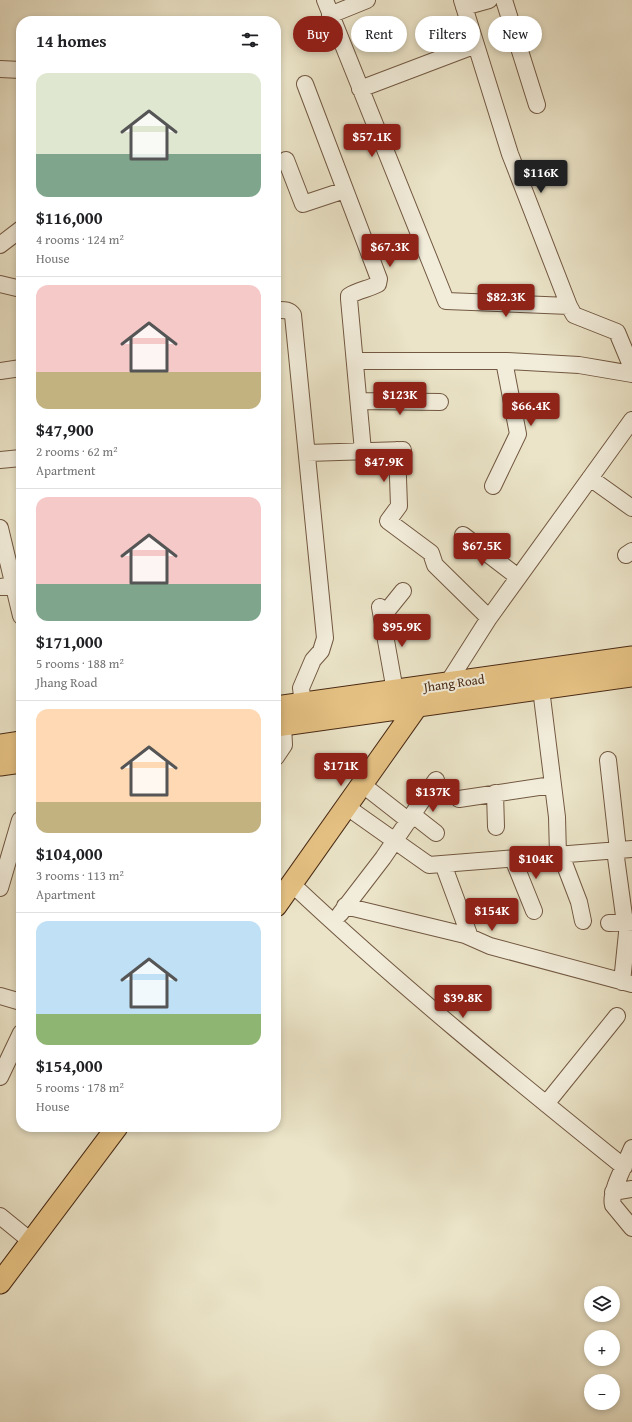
<!DOCTYPE html>
<meta charset="utf-8">
<style>
body{margin:0;font-family:"Gentium Book Plus",serif;background:#f2f2f2;color:#202124;height:100vh;display:flex;flex-direction:column;font-size:15px;white-space:nowrap}
*{box-sizing:border-box;margin:0}
p{font-size:13px;color:#757577}
.icon{flex:none;width:22px;height:22px;fill:none;stroke:currentColor;stroke-width:2;stroke-linecap:round;stroke-linejoin:round}
.map{position:relative;flex:1;overflow:hidden}
.side{position:absolute;left:16px;top:16px;width:265px;height:1116px;display:flex;flex-direction:column;background:#fff;border-radius:16px;box-shadow:0 2px 6px #0003}
.side>*{flex:none}
.hud{position:absolute;left:293px;top:16px;width:279px;height:36px;display:flex;gap:8px}
.tools{position:absolute;left:584px;top:1286px;display:grid;gap:8px}
.tools a{display:grid;place-items:center;width:36px;height:36px;border-radius:50%;background:#fff;box-shadow:0 2px 6px #0003;font-size:20px}
.price{position:absolute;translate:-50% -34px;padding:0 9px;border-radius:4px;background:#8f2418;color:#fff;font-size:13px;line-height:26px;filter:drop-shadow(0 1px 2px #0008)}
.price::after{content:'';position:absolute;left:50%;top:24px;width:12px;height:9px;margin-left:-6px;background:inherit;clip-path:polygon(0 0,100% 0,50% 100%)}
.price.on{background:#222;color:#fff}
ul{padding:0;list-style:none}
li{display:grid;align-content:center;gap:8px;height:212px;padding:0 20px}
li+li{border-top:1px solid #e0e0e0}
li span{display:grid;place-items:center;height:124px;border-radius:12px;color:#555}
li>.icon{margin-inline-start:auto}
span .icon{width:72px;height:72px;fill:#fffc;stroke-width:1}
li b{font-size:17px}
h2{display:flex;justify-content:space-between;align-items:center;height:48px;padding:0 20px;font-size:17px}
.chip{padding:0 14px;border-radius:18px;background:#fff;box-shadow:0 2px 6px #0003;font-size:14px;line-height:36px}
.chip.on{background:#8f2418;color:#fff}
.map>svg:first-child{display:block}
</style>
<div class="map">
<svg width="632" height="1422" viewBox="0 0 632 1422">
<rect width="100%" height="100%" fill="#ebe4c8"/>
<filter id="stains"><feTurbulence type="fractalNoise" baseFrequency=".005" numOctaves="4"/><feColorMatrix values="0 0 0 0 .2 0 0 0 0 .09 0 0 0 0 .02 0 0 0 .5 -.17"/></filter>
<radialGradient id="worn" r=".72"><stop offset=".6" stop-color="#630" stop-opacity="0"/><stop offset="1" stop-color="#630" stop-opacity=".3"/></radialGradient>
<g fill="none" stroke-linecap="round" stroke-linejoin="round">
<!-- minor casing -->
<g stroke="#725841" stroke-width="18">
<path id="minor" d="M325 0 446 301 569 306
M462 0 510 154 569 306 574 315 617 332 632 368
M504 0 537 105
M464 7 489 0
M330 15 367 0
M0 69 21 70
M305 84 379 279 378 284C369 289 358 290 349 296V299L363 451
M360 89 476 45
M286 160 303 204 345 190
M0 245 21 229
M0 284 21 289
M276 310C283 310 289 309 293 315L325 638 321 651 313 660 301 688 303 704
M356 361H507L579 365 632 374
M0 371 21 368
M359 401 440 402
M397 450 399 506 388 521 431 553 435 565 489 618
M307 453 403 450
M0 460 21 458
M590 478 632 508
M493 486 518 434 504 361
M0 528 21 616
M463 535 518 577
M626 555 632 551
M0 587 14 585
M380 607 395 691
M382 617 403 591
M447 684 489 618 632 420
M541 689 557 817 558 855
M276 757 284 745 283 725
M608 760 618 850
M363 785 409 821
M495 793 496 827
M459 799 552 785
M347 807 429 865 632 849
M413 815 436 833
M615 850 625 923
M561 855 579 902 583 921
M513 859 534 911
M443 864 470 937
M292 884C398 984 510 1075 624 1167
M0 888 20 820
M345 906 465 935 490 946 632 984
M340 914 383 858 436 780
M609 923 632 922
M622 982 628 923
M0 996 21 1002
M0 1077 21 1033
M546 1104 617 1016
M632 1148C627 1161 609 1192 613 1205L632 1228
M613 1192 632 1189
M0 1216 32 1242"/>
</g>
<!-- major casing -->
<g stroke="#492a14" stroke-width="23">
<path id="major" d="M276 707 632 657
M276 726 632 676
M0 745 21 742
M0 765 21 762
M276 906 423 698
M0 1283 117 1127"/>
</g>
<!-- minor -->
<use href="#minor" stroke="#f2eddb" stroke-width="16"/>
<!-- major -->
<use href="#major" stroke="#e6c284" stroke-width="21"/>
</g>
<g text-anchor="middle" dominant-baseline="central" stroke-width="4" stroke-linejoin="round" paint-order="stroke">
<!-- street labels -->
<g font-size="13" fill="#492a14" stroke="#f2eddb">
<text transform="translate(454 683) rotate(-8)">Jhang Road</text>
</g>
</g>
<rect width="100%" height="100%" filter="url(#stains)"/>
<rect width="100%" height="100%" fill="url(#worn)"/>
</svg>
<div class="tools">
<a><svg class="icon" aria-label="layers" viewBox="0 0 24 24"><path d="M12 4l9 5-9 5-9-5zM3 14l9 5 9-5"/></svg></a>
<a>+</a>
<a>−</a>
</div>
<b class="price" style="left:372px;top:158px">$57.1K</b>
<b class="price on" style="left:541px;top:194px">$116K</b>
<b class="price" style="left:390px;top:268px">$67.3K</b>
<b class="price" style="left:506px;top:318px">$82.3K</b>
<b class="price" style="left:400px;top:416px">$123K</b>
<b class="price" style="left:531px;top:427px">$66.4K</b>
<b class="price" style="left:384px;top:483px">$47.9K</b>
<b class="price" style="left:482px;top:567px">$67.5K</b>
<b class="price" style="left:402px;top:648px">$95.9K</b>
<b class="price" style="left:341px;top:787px">$171K</b>
<b class="price" style="left:433px;top:813px">$137K</b>
<b class="price" style="left:536px;top:880px">$104K</b>
<b class="price" style="left:492px;top:932px">$154K</b>
<b class="price" style="left:463px;top:1019px">$39.8K</b>
<div class="hud">
<a class="chip on">Buy</a>
<a class="chip">Rent</a>
<a class="chip">Filters</a>
<a class="chip">New</a>
</div>
<section class="side">
<h2>14 homes<svg class="icon" aria-label="filters" viewBox="0 0 24 24"><path d="M4 7h16M4 17h16"/><circle cx="9" cy="7" r="2"/><circle cx="15" cy="17" r="2"/></svg></h2>
<ul>
<li><span style="background:linear-gradient(#dfe7d0 65%,#7fa58c 0)"><svg class="icon" aria-label="home" viewBox="0 0 24 24"><path d="M3 11l9-7 9 7M6 9v11h12V9"/></svg></span><div><b>$116,000</b><p>4 rooms · 124 m²</p><p>House</p></div></li>
<li><span style="background:linear-gradient(#f6c9c9 70%,#c2b280 0)"><svg class="icon" aria-label="home" viewBox="0 0 24 24"><path d="M3 11l9-7 9 7M6 9v11h12V9"/></svg></span><div><b>$47,900</b><p>2 rooms · 62 m²</p><p>Apartment</p></div></li>
<li><span style="background:linear-gradient(#f6c9c9 70%,#7fa58c 0)"><svg class="icon" aria-label="home" viewBox="0 0 24 24"><path d="M3 11l9-7 9 7M6 9v11h12V9"/></svg></span><div><b>$171,000</b><p>5 rooms · 188 m²</p><p>Jhang Road</p></div></li>
<li><span style="background:linear-gradient(#ffd9b3 75%,#c2b280 0)"><svg class="icon" aria-label="home" viewBox="0 0 24 24"><path d="M3 11l9-7 9 7M6 9v11h12V9"/></svg></span><div><b>$104,000</b><p>3 rooms · 113 m²</p><p>Apartment</p></div></li>
<li><span style="background:linear-gradient(#bfe0f5 75%,#8fb573 0)"><svg class="icon" aria-label="home" viewBox="0 0 24 24"><path d="M3 11l9-7 9 7M6 9v11h12V9"/></svg></span><div><b>$154,000</b><p>5 rooms · 178 m²</p><p>House</p></div></li>
</ul>
</section>
</div>
